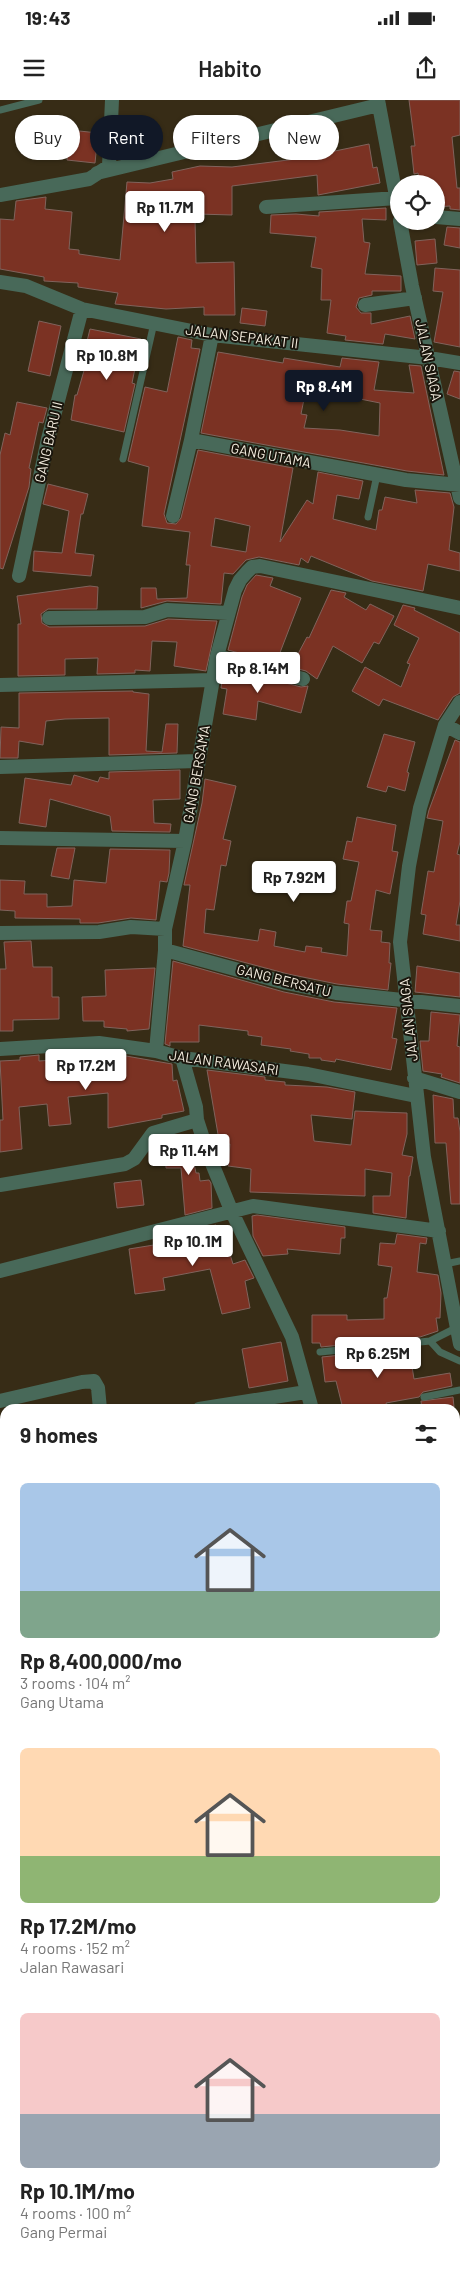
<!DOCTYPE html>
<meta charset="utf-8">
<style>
body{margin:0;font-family:Barlow,sans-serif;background:#f6f6f6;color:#222;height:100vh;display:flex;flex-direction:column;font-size:19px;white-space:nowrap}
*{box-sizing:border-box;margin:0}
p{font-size:16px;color:#767676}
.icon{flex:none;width:28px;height:28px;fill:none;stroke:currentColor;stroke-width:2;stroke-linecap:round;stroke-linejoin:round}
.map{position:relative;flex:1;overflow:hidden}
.panel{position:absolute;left:0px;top:1304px;width:460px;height:866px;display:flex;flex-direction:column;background:#fff;border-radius:15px 15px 0 0;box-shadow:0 1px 4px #0004}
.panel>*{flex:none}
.top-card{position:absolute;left:15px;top:15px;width:430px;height:45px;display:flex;gap:10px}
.buttons{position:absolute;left:390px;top:75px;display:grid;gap:10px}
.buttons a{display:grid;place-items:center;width:55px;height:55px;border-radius:50%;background:#fff;box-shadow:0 1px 4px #0004;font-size:25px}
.price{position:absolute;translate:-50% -42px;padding:0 11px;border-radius:5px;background:#fff;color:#222;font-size:16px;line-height:32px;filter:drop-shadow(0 1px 2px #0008)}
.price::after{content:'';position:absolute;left:50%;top:30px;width:15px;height:11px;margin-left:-8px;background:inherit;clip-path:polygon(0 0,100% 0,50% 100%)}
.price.active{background:#111827;color:#fff}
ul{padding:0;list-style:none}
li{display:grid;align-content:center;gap:10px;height:265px;padding:0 20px}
li span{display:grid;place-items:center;height:155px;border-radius:8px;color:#555}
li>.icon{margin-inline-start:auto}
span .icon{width:90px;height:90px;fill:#fffc;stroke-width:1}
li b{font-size:21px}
h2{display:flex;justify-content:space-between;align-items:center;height:60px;padding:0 20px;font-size:21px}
.tag{padding:0 18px;border-radius:22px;background:#fff;box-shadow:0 1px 4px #0004;font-size:18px;line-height:45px}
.tag.active{background:#111827;color:#fff}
.status{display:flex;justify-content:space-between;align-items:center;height:35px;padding:0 25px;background:#fff;direction:ltr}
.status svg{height:14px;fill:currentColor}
header{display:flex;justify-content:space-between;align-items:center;height:65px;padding:0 20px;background:#fff;font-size:22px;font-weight:600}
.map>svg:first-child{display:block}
</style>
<div class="status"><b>19:43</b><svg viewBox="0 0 49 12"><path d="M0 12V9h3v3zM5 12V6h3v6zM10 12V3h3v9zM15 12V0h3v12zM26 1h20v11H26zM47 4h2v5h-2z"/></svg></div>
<header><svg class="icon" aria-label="menu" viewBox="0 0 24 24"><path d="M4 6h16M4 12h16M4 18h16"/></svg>Habito<svg class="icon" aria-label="share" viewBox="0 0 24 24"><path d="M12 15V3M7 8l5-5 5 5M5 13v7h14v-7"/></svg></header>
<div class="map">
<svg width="460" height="2169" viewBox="0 0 460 2169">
<rect width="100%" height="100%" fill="#372c16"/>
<!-- building -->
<path fill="#7b3223" stroke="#80635c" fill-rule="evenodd" d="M409 0H460V35L452 37 457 88H460V110L450 109V106L436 107V84H420L418 73 414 74 411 46H415Z
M70 30 98 33 95 63 67 60Z
M369 44 373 68 377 67 380 83 318 95 317 75 232 86V115L197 114 198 118 195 119 196 163 234 162 235 215H204V207L166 209 115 204 118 193 78 187V183L44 181V177L0 169V119L14 120 16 101 46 97 45 109 72 112 69 149 79 150V154L120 160 127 82 150 83 173 79 172 72 200 66 232 67 296 59Z
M386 108V120L362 119 364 142 370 143 365 174 401 176V191H372V195L359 198 356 207 361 213H371V224L410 216 415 239 385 234 383 244 345 240 346 236 327 233 331 200H321L322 169 311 167 316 137 270 133 271 115 296 114 319 116V112Z
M447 127 460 128V148L444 145Z
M435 139 437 163 417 165 415 141Z
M435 168 460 170V247L434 242 443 192 433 191Z
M242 208 267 211 265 226 240 223Z
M39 221 61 226 50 276 28 271Z
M90 229 141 239 132 283 135 284 124 332 71 320 75 295H77L85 267 81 266Z
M178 237 192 240 191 248 200 249 164 414 167 423 176 424 181 418 198 350 293 368 280 442 307 400 313 404 318 372 363 381 359 399 337 395 333 419 376 430 379 410H382L385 397 417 403 415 390 450 393 454 407 449 450 460 453V471L428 464 423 491 372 481 311 456 308 463 301 458 299 465 259 457 246 460 233 474 224 473 221 504 167 501 141 508V488H156L157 499 187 498 190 465H186L190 432 142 426 149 367 128 361 145 287 167 292ZM215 418 250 426 246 452 211 446Z
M218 252 283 263 284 258 340 267 342 258 379 262 374 290 414 293 409 265 421 266 444 375 407 371 201 333ZM307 284 336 288 335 294 380 303 379 336 340 330 304 328 307 315 301 314Z
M454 271 460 272V299L447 294Z
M17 302 47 308 43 323 39 322 29 368 31 369 29 387 3 469 0 468V355L5 333 10 335Z
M48 384 88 394 83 414H81L75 453 94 455 91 476 33 471 34 451 62 453 69 411 43 404Z
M256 475 273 478 270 486 301 498 276 563 228 550 242 497 247 485Z
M90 486 98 487 97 509H48L41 514 42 523 49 527 145 526 168 519 217 521 206 571 174 566 177 542 152 541 150 571 135 570V573L97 574 98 558 65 559V575L18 576V524H21L17 496Z
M331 490 346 493 344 497 366 510 370 504 394 516 379 544 374 542 362 563 333 546 317 579 306 571 291 567 307 537 309 538Z
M403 505 415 508 414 510 460 533V593L453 597 438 620 383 599 379 606 352 591 365 567 401 587 410 564 407 563 419 538 394 525Z
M224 567 301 587 308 586 301 613 258 601 256 620 223 614 227 589 221 588Z
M133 591V592L149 594 146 651 162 652 166 624H178L177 653 109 655V618L65 619 46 621 43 645 19 641 18 658H0L1 627 19 628V593Z
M384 634 415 642 407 672 409 673 405 691 388 686 386 692 367 687Z
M455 640 460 642V742L457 754 460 755V801L456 825H460V841L423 834 426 815 421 814 428 771 434 772 443 721 427 718 429 710Z
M180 670V699L153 700 154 723 171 724 170 732 112 731 110 716 50 699 46 727 19 723 25 678 71 685 74 675 98 682 100 677 109 679V672Z
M205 679 236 686 223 739 231 741 226 766 221 765 214 810 206 809 204 833 258 841 260 829 276 832 274 846 305 852 306 846 322 848 321 852 347 856 349 824 344 823 347 801H351L359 762 343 759 347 741 352 742 357 717 396 725 392 751 398 752 390 794 376 790 370 830 382 831 381 842 390 843 389 863H391L388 890 337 884 288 874 183 846 190 785H184L202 703Z
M57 748H75L69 779 51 776Z
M110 749 170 750 169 773 167 782 160 781 156 820 131 818 98 823H80V819L15 818V811L0 810V780L25 781 24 794H47V807L72 806 74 780 106 783Z
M31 841 33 867H52V897H59V919L13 920V931H0V869H6L4 842Z
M173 861 284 892 334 902 397 908 392 938 397 939 391 970 336 959 335 962 321 960V958H309V954L290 951 291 949 261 945 262 937 248 935V931L199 925V942H170V946L165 944Z
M417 866 460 873V897L415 892Z
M155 868 149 929 127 931V929L104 927V921H83L82 897 106 896 105 870Z
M431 912 460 915 457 946 460 947V983L441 977 442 974 423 971 420 941H429Z
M39 955V961L68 959V964L102 961V956H126L172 964 173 981 177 980 184 1011 162 1015V1018L108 1028V993L68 997 71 1024 49 1026 47 1004 19 1007 22 1049 0 1052V1020H3L0 961 20 960V957Z
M207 970 265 977V980L285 982V985L327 987 355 992 352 1019 311 1015 314 1041 351 1045 355 1011 407 1013V1034L402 1055 413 1057 410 1076H409L406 1118 373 1113V1096H390L392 1073 365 1069V1096L250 1092 251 1069 228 1066 230 1044 220 1046Z
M433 995 453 999 454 1018H458L460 1032V1104H451L446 1043H435Z
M189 1039 196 1073H199L200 1081 209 1080 211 1083 212 1108 185 1115 181 1068H166L165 1040Z
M141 1080 144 1105 117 1108 114 1083Z
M257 1115 345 1127V1138H341L340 1154 287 1149 288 1154 263 1156 253 1136 252 1116Z
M216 1125 223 1150 228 1148 233 1164 245 1160 254 1178 245 1181 250 1208 222 1214 210 1169 163 1178 165 1190 135 1194 129 1149 191 1139 189 1131Z
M397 1134 427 1138 426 1144 420 1143 417 1172 438 1175 441 1193 440 1218H436L438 1231 420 1237 321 1247 320 1243H312V1215H347V1220L384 1219V1198H387L392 1167 378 1165 380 1143 395 1144Z
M281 1242 288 1281 249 1288 242 1249Z
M409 1248 414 1279 450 1273 452 1286 423 1292 419 1297 386 1303 388 1309H343L336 1281 325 1282 322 1257Z
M453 1297 454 1307 422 1309 421 1301Z"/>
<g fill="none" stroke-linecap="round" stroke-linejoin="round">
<!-- service -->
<path stroke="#486959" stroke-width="7" d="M0 10 39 0
M123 359 154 223
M368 417 377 375
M445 1164 460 1161
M430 1241 440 1252 460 1261
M320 1252 430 1241 456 1228
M424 1297 460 1290
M0 1548 5 1555
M0 1678H5"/>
<!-- minor -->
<path stroke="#486959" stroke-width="14" d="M378 0 399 112
M97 73 379 5
M0 95 89 79 109 66 112 0
M266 107 397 98
M436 117 460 119
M400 121 412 186 460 398
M0 182 26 186 82 209 212 235 429 258 460 263
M365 205 415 198
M212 235 191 340 406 380 460 385
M173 416 191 340
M19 476 48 339 82 209
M49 518 145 517 167 510 228 513
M217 556 303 579
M0 585 213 580
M460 602 445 625 420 708 409 766 400 842 424 1057 460 1244
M445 625 460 633
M0 667 197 661
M0 738 185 741
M0 833 99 832 131 827 165 829
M165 850 286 883 336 893 460 906
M0 949 99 943 156 951 182 958 308 974 416 996
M156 951 165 850V829L185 741 217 556 235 490 240 480 247 472 252 467 260 466 460 508
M182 958 196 1007 197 1020 207 1051 231 1110 292 1237 312 1309
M414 978 460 992
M0 1085 125 1064 134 1059 153 1033 197 1020
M0 1171 253 1106 439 1131
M0 1301 82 1282 94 1281 98 1288 100 1309
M199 1309 306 1292
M455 1415H460
M455 1567 460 1566
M0 1570 5 1564
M455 1699 460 1700
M455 1824 460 1825
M455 1903 460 1868
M455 1944 460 1945
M455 2019 460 2020
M84 2169V2165
M217 2169V2165
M308 2169V2165
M438 2169V2165"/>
</g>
<g text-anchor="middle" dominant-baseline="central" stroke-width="4" stroke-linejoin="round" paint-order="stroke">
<!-- street labels -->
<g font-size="14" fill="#f6efe1" stroke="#1a150c">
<text transform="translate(242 236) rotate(7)">JALAN SEPAKAT II</text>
<text transform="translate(429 260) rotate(78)">JALAN SIAGA</text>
<text transform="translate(48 342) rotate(-77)">GANG BARU II</text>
<text transform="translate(271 355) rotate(11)">GANG UTAMA</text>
<text transform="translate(196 674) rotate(-80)">GANG BERSAMA</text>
<text transform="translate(284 880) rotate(14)">GANG BERSATU</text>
<text transform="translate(408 920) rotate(-96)">JALAN SIAGA</text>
<text transform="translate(224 962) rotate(8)">JALAN RAWASARI</text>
</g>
</g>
</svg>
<div class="buttons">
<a><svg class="icon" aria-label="locate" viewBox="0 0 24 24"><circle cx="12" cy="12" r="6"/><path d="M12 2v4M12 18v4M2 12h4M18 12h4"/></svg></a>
</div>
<b class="price" style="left:165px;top:133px">Rp 11.7M</b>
<b class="price" style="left:107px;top:281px">Rp 10.8M</b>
<b class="price active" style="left:324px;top:312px">Rp 8.4M</b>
<b class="price" style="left:258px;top:594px">Rp 8.14M</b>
<b class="price" style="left:294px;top:803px">Rp 7.92M</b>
<b class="price" style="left:86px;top:991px">Rp 17.2M</b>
<b class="price" style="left:189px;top:1076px">Rp 11.4M</b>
<b class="price" style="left:193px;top:1167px">Rp 10.1M</b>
<b class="price" style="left:378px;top:1279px">Rp 6.25M</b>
<div class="top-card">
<a class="tag">Buy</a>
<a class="tag active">Rent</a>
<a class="tag">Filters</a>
<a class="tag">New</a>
</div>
<section class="panel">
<h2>9 homes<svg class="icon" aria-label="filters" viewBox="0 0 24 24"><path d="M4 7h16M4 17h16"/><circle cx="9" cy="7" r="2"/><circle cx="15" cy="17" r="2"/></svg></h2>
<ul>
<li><span style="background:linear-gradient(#a9c7e8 70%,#7fa58c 0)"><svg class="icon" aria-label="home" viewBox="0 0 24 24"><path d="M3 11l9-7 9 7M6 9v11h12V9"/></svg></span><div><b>Rp 8,400,000/mo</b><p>3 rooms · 104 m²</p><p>Gang Utama</p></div></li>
<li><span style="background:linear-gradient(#ffd9b3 70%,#8fb573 0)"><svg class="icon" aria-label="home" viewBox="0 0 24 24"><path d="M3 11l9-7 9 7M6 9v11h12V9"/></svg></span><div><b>Rp 17.2M/mo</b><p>4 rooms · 152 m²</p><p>Jalan Rawasari</p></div></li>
<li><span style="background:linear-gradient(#f6c9c9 65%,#9aa5b1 0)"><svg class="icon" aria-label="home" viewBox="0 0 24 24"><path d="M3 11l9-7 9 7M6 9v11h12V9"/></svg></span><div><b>Rp 10.1M/mo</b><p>4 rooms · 100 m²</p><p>Gang Permai</p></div></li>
</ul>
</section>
</div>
